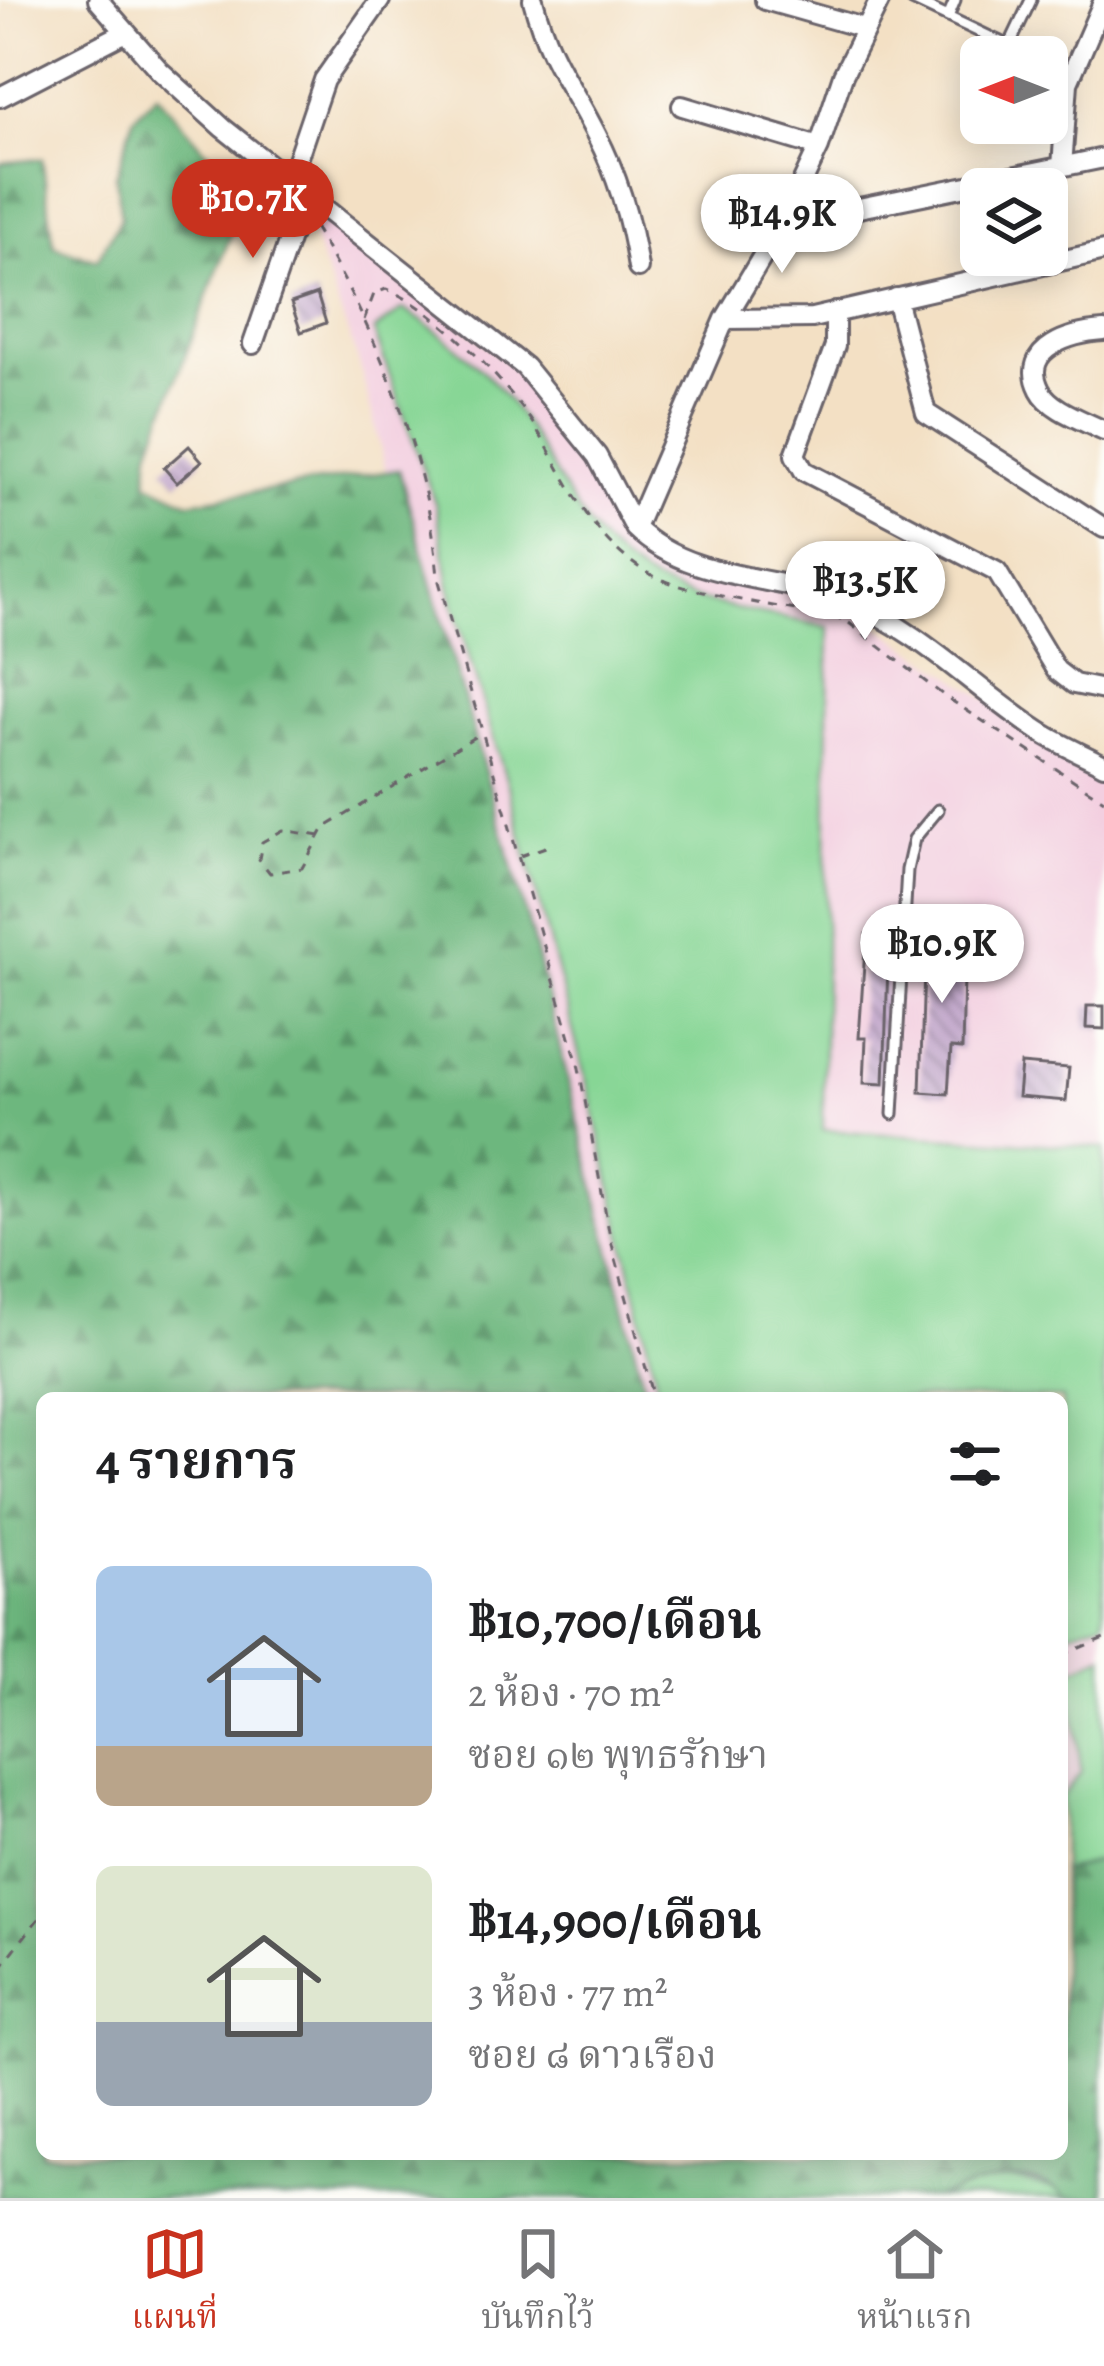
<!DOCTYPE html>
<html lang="th">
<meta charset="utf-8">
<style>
body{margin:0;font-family:Alegreya,"Noto Serif Thai",serif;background:#f6f6f6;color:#202124;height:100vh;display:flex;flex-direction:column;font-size:45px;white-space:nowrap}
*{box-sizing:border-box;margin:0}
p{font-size:39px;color:#757577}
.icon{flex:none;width:66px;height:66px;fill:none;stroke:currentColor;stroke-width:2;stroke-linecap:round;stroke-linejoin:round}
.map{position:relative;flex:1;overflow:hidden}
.sheet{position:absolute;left:36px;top:1392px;width:1032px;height:768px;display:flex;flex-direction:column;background:#fff;border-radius:18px;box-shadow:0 6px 30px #0003}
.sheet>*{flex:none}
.needle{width:78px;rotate:270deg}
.controls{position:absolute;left:960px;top:36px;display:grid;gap:24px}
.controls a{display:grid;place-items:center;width:108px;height:108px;border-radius:18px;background:#fff;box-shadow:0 6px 30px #0003;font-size:60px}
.price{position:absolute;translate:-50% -102px;padding:0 27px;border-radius:42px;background:#fff;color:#222;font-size:39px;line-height:78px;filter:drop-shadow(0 3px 6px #0008)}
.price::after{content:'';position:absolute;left:50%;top:72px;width:36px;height:27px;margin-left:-18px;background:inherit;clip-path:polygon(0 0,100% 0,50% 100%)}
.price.selected{background:#c8321e;color:#fff}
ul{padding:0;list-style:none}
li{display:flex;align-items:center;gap:36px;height:300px;padding:0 60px}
li span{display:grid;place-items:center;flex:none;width:336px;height:240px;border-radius:18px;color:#555}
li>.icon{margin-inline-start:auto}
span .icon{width:144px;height:144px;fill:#fffc;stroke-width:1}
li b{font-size:51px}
h2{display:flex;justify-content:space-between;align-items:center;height:144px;padding:0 60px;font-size:51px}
.tabs{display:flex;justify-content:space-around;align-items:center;height:168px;border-top:3px solid #e0e0e0;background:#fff;font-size:33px;color:#757577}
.tabs a{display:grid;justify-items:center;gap:6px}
.tabs .selected{color:#c8321e}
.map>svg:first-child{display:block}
</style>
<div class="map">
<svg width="1104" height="2198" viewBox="0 0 1104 2198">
<defs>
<pattern id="forest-firs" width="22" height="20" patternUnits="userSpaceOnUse" patternTransform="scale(3)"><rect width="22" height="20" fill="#6db77e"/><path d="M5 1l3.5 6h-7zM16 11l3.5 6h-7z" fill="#599468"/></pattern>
<pattern id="building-back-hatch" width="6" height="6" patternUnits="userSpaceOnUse" patternTransform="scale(3)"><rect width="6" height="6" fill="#bda0c7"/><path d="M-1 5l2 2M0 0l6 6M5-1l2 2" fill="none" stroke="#9982a3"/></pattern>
</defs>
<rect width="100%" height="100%" fill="#fdfcf7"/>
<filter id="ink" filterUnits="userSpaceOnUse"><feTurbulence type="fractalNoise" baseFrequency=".00833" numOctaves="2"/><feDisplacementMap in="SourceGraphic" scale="24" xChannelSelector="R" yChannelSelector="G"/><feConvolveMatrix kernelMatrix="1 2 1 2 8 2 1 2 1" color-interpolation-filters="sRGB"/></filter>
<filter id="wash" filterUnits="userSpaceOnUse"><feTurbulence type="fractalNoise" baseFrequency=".004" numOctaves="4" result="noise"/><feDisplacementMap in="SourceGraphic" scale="48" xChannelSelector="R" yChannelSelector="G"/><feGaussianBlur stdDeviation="2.7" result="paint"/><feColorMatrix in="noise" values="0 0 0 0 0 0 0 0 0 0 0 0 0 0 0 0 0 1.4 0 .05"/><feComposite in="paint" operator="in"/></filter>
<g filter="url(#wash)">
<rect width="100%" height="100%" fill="#f3e0c4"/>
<!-- built -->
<path fill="#f3cfe0" d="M302 207 385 262 522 375 629 542 681 572 838 600 1104 777V2198H814L1062 2154V1398H615L360 366Z"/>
<!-- grass -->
<path fill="#87d695" stroke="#547c68" stroke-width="3" d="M403 309C448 336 489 371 519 415 556 467 578 532 634 570 688 607 767 613 829 627L823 1130 1104 1148V1621L1062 1634V1398H660L592 1103 509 789 453 604 436 506 374 331Z
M1104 1655V1869L1100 1860 1062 1871V1797L1081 1772 1069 1671Z
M1001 2176 1057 2189 1066 2198H936Z"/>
<!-- forest -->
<path fill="url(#forest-firs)" stroke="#486c5c" stroke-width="3" d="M157 94 245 196 150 450 147 482 189 502 399 470 532 936 647 1398H42V2154H1062V1871L1100 1860 1104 2198H1066C1031 2162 977 2184 936 2198H0V163L42 159 54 246 97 260 121 218 116 177 134 117Z"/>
<g id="blocks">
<!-- building -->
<path fill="url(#building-back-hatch)" d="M317 294 326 323 301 332 291 303Z
M189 446 202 461 177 483 164 468Z
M939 923H964L965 940 962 1049 951 1048 948 1094 920 1092 925 938 938 939Z
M866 934 889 935 884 1084 864 1083 866 1038H859Z
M1087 1006H1104V1029L1086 1028Z
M1021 1064 1069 1068 1066 1101 1018 1097Z"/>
</g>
</g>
<g filter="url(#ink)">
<use href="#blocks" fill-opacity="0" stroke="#6b646b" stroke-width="3"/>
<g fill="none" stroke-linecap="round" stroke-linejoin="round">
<!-- service casing -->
<g stroke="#6b646b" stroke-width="15">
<path id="service" d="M912 0 1009 46 1031 0
M948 17 955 0
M893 1114 907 870 914 839 938 810"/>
</g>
<!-- minor casing -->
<g stroke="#6b646b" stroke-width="24">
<path id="minor" d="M98 0 160 71 223 128 525 367 597 456 635 528C690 582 781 575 850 602 920 630 976 690 1039 731 1059 744 1083 754 1104 765
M533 0C549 61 570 82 596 134 618 176 631 221 638 268
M765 0 864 28
M0 97 124 33
M682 106 819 147
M1062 167 1068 83 1104 0
M289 183 324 80 380 0
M786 217 859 208 1104 158
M896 298 926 413 1104 528
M835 312V346L795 455 804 471 997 572 1056 670 1074 684 1104 690
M725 319 812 318 1104 251
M1104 331C1074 333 1018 347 1040 390 1050 410 1085 421 1104 431
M253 344 304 197
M635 528 725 319 786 217 819 147 843 75 880 0"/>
</g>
<!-- path -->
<path stroke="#6b646b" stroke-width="3" stroke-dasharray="9 9" stroke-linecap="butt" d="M314 227C376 330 429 457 438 578L579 1068 610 1237 654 1398
M364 320 374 294 386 289C436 308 505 380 534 425 568 479 591 543 652 575 689 595 794 608 841 619
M849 623 943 695 1104 800
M320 836 283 830 262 842 259 859 270 873 302 868 324 828 481 733
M520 856 551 845
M1062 1655 1104 1638
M0 1968 42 1914"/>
<!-- service -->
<use href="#service" stroke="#fff" stroke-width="9"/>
<!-- minor -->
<use href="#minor" stroke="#fff" stroke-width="18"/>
</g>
</g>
</svg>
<div class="controls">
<a><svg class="needle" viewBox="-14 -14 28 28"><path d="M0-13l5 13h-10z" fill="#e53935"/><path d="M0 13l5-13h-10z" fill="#757577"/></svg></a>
<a><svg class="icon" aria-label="layers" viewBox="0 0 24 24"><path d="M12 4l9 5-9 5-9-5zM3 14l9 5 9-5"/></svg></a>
</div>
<b class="price selected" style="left:253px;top:261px">฿10.7K</b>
<b class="price" style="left:782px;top:276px">฿14.9K</b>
<b class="price" style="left:865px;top:643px">฿13.5K</b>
<b class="price" style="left:942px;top:1006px">฿10.9K</b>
<section class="sheet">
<h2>4 รายการ<svg class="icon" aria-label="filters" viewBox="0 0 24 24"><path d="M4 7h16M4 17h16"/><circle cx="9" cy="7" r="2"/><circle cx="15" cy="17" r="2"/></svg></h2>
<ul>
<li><span style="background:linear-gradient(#a9c7e8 75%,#b9a48a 0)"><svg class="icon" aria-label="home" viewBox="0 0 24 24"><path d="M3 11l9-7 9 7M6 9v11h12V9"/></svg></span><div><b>฿10,700/เดือน</b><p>2 ห้อง · 70 m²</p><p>ซอย ๑๒ พุทธรักษา</p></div></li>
<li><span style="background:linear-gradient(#dfe7d0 65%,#9aa5b1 0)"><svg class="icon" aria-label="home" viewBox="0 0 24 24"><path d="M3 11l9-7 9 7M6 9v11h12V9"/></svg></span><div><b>฿14,900/เดือน</b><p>3 ห้อง · 77 m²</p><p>ซอย ๘ ดาวเรือง</p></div></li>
</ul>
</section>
</div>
<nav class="tabs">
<a class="selected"><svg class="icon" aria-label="map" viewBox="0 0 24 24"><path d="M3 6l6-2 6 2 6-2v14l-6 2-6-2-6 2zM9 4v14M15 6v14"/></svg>แผนที่</a>
<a><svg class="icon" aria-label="saved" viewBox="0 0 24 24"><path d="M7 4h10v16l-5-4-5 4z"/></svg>บันทึกไว้</a>
<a><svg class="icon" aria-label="home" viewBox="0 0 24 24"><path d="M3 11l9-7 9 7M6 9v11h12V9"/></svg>หน้าแรก</a>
</nav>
